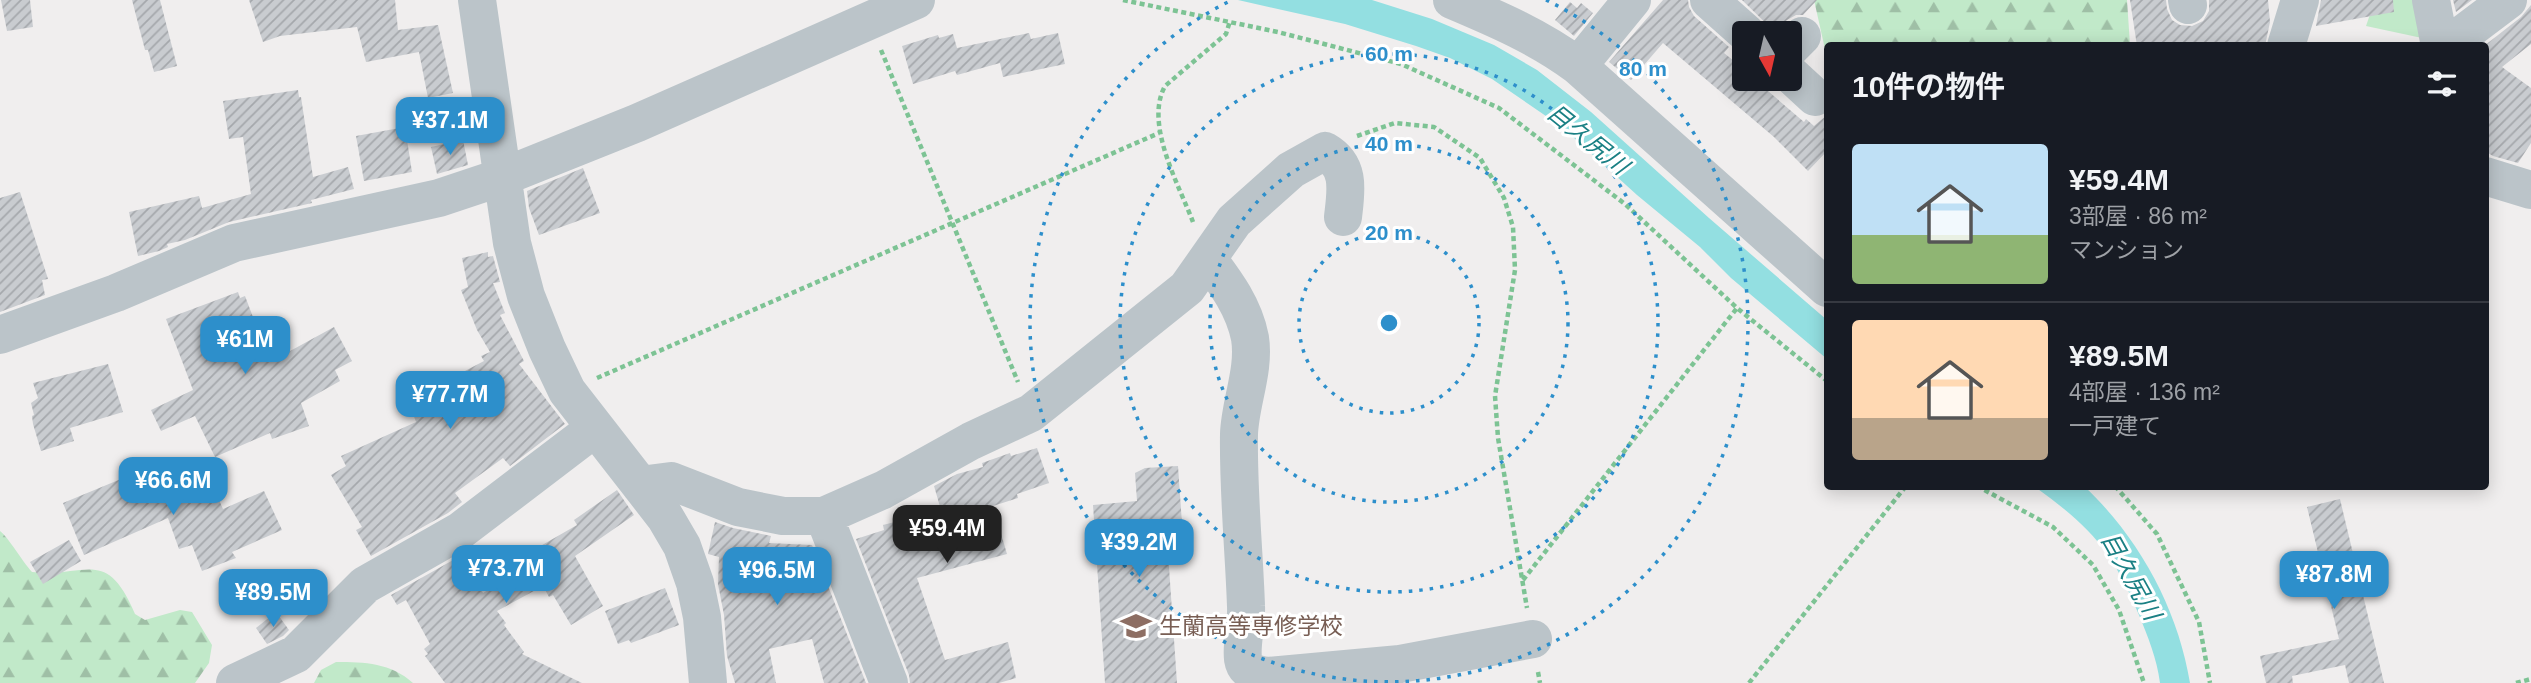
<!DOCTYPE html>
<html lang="ja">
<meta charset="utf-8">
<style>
body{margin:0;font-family:Helvetica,"Noto Sans JP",sans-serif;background:#242831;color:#f1f3f6;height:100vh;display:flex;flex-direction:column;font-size:26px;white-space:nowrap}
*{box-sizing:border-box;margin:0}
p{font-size:23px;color:#9ea1a6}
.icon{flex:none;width:38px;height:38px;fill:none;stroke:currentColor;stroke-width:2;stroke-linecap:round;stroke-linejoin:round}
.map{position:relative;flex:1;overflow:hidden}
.sheet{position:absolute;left:1824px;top:42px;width:665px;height:448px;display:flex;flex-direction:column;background:#171b24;border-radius:7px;box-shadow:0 4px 18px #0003}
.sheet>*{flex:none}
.needle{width:46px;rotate:172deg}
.controls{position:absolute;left:1732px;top:21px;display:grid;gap:14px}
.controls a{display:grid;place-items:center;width:70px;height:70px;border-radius:7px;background:#171b24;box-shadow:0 4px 18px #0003;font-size:35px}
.price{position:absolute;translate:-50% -60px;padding:0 16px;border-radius:14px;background:#2d8fcb;color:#fff;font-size:23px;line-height:46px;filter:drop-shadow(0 2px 4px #0008)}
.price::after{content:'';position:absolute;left:50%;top:42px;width:21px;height:16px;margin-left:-10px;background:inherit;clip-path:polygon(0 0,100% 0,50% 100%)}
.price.current{background:#222;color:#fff}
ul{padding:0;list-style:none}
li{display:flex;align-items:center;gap:21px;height:175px;padding:0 28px}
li+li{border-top:2px solid #363941}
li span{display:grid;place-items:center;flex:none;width:196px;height:140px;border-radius:7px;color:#555}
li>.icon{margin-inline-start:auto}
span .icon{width:84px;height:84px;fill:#fffc;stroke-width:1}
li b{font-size:30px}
h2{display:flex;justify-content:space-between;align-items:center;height:84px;padding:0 28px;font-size:30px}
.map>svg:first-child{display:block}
</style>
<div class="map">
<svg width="2531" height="683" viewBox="0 0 2531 683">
<defs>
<pattern id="forest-firs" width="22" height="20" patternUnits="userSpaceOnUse" patternTransform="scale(1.75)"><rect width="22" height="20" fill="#c1e9c9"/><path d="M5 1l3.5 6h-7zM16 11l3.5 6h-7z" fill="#9fbfa6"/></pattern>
<pattern id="building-hatch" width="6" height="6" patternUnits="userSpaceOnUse" patternTransform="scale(1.75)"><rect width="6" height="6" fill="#c9ccd0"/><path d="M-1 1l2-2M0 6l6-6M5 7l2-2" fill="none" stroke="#a5a8ac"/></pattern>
</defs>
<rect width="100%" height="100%" fill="#f0eeee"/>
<!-- forest -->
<path fill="url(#forest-firs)" d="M1814 0H2127L2130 45 1827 46V58Z
M0 531C9 538 22 561 32 572 87 578 106 546 135 614L145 620 180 610 192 612 212 645 209 663 195 683H0Z
M336 662C365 662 391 663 413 683H314L321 670Z"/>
<!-- park -->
<path fill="#c1e9c9" d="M2375 0H2414L2422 38 2366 26Z"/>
<!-- water -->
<path fill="#93dfe1" d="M1238 0H1372L1432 19 1494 45 1537 70 1591 112 1709 218 1827 320V359L1731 278 1700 247 1637 195 1562 127 1492 79 1450 58 1416 46 1345 24Z
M2035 487H2085C2139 538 2178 609 2190 683H2160C2157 659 2148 637 2139 615 2113 552 2091 527 2035 487Z"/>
<!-- building -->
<path fill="url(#building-hatch)" d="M1 0H30L33 27 7 31Z
M132 0H160L177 66 154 72 148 50H145Z
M249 0H395L398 30 438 25 453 93 428 98 419 52 366 62 357 27 280 36 263 42Z
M1663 0H1688L1689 7 1694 16 1729 47 1724 53 1745 70V79H1754L1804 122 1806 119 1814 126 1827 115V151L1808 171 1774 137 1663 43 1631 80 1609 62Z
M1742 0H1817L1803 15H1796L1787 20 1775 32Z
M2130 0H2166L2167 9 2172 20 2180 25 2192 26 2203 21 2209 11V0H2268L2270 22 2265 46H2137Z
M2321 0H2393L2394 12 2316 26Z
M2453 0H2472L2456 12Z
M1570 2 1577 8 1581 3 1593 13 1574 36 1555 20Z
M2531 5V44L2502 67 2531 88V143L2518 163 2493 156 2485 151 2484 46 2521 17Z
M1029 33 1031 39 1058 33 1065 64 1003 77 1000 63 957 75 955 71 913 84 902 46 938 35 939 38 953 34 957 48Z
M298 90 299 97H301L313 177 348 167 354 189 311 200 312 203 229 222 185 240 167 244 168 247 159 251 138 256 129 212 199 196 202 208 251 194 243 137 229 139 223 101Z
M405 127 412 172 364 181 356 136Z
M463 140 468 165 437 174 431 147Z
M583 168 600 213 539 235 529 208 527 191Z
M20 192 48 279 42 280 45 295 0 312V198Z
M488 252V257L493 256 500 282 493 283 505 313 500 315 524 361 519 364 565 424 510 466 503 458 455 493 462 502 448 513 371 556 356 530 362 527 331 475 346 466 341 456 416 422 412 411 464 374 463 372 484 361 481 356 490 352 477 330 461 290 468 287 462 258Z
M238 292 240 298 245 296 270 362 334 327 352 361 335 370 340 381 301 403 309 426 272 439 270 433 215 457 195 416 161 431 151 410 193 390 166 319Z
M108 364 123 412 70 428 74 441 41 451 33 424 32 416 34 415 31 403 38 398 33 383Z
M1037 448 1049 483 1017 494 1018 498 993 506 1007 554 917 578 945 660 1008 642 1016 678 999 683H910L909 675 856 539 884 530 883 525 941 510 934 486 957 474 983 467 982 463 1010 453 1011 456Z
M1178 466 1183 538H1167L1177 683H1105L1093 505 1137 501 1135 473 1145 468Z
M205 469 223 509 264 491 282 530 232 552 236 558 202 571 192 545 179 549 168 518 84 555 63 503 133 474 141 492 146 491 147 494Z
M617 490 634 515 575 556 603 606 571 625 553 595 549 597 543 586 497 611 506 623 504 625 524 652 522 654 582 683H445L425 656 428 654 424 649 430 644 406 600 397 605 391 595 462 555 483 593 531 565 528 560 540 553 537 548 577 525 574 520Z
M2340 499 2384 683H2349L2345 665 2292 676 2293 683H2266L2260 656 2339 639 2307 507Z
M715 522 733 528 771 536 769 543 812 545 866 683H824L812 639 769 649 776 683H735L727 656 724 615 718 584 719 557 708 554Z
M69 540 81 561 43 584 30 562Z
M665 588 679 625 631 643 629 640 618 644 605 611Z
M276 612 289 630 283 636 267 644 256 628Z"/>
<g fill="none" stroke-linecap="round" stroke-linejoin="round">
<!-- path -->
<path stroke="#7dc394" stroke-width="4.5" stroke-dasharray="5 3.5" stroke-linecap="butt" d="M1123 0 1278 32 1401 64 1499 108 1625 204 1737 308 1827 381
M881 50 1018 382
M1357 136 1395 123 1434 127 1480 158 1504 198 1513 227 1515 270 1495 396 1498 438 1527 608
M1193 222C1179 185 1144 124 1165 86L1226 34 1230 21
M597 378 1159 133
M1977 486 2053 527 2093 565 2119 610 2144 683
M2115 486 2157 534 2199 622 2210 683
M1523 580 1737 308
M1538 672 1540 683
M1749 683 1906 486
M2516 683 2531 679"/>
<!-- minor -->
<path stroke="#bbc4c9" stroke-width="38" d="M477 0 512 243 526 296 547 349 567 391 665 517 682 546 695 583 702 617 708 683
M1452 0C1497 19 1539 37 1578 66L1827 288
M1709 0 1746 33
M2187 0 2188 5
M2431 0 2440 46
M2286 46 2300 0
M2447 46 2508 0
M1790 48 1802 36
M1578 66 1632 0
M1790 74 1815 97
M2485 176 2531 190
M1208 259C1226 283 1244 307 1250 338 1255 370 1240 403 1239 434 1238 491 1244 549 1246 606 1247 623 1241 643 1243 659 1245 672 1256 674 1267 676L1400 664 1533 639
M0 335 116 293 234 243 439 198 502 177 637 123 916 0
M640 485 671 481 738 507 783 516H824L883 490 971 441 1031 413 1187 288 1234 221 1291 170 1325 151C1351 166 1346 191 1343 217
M824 516 889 683
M235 683 296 654 365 585 460 531 594 429"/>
</g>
<!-- distance rings -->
<g fill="none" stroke="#2d8fcb" stroke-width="3.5" stroke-dasharray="3.5 7">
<circle cx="1389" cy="323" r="90"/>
<circle cx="1389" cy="323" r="179"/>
<circle cx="1389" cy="323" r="269"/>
<path d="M1546 0A359 359 0 1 1 1232 0"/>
</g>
<!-- icons -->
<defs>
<g id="university-bare" transform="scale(2.415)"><path d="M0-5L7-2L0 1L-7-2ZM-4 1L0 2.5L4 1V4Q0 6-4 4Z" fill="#8d6e63" stroke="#fff" stroke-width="2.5" paint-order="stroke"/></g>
</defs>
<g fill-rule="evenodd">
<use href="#university-bare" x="1136" y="626"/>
</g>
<g text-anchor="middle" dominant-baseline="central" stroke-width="6" stroke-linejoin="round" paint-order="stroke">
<!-- education labels -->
<g font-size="23" fill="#785e54" stroke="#fff" text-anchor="start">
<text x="1159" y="626">生蘭高等専修学校</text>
</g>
<!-- water labels -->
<g font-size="24" font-style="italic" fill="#1a8084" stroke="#fff">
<text transform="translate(1588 139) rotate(39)">目久尻川</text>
<text transform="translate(2131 576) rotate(61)">目久尻川</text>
</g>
</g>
<circle cx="1389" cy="323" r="10" fill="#2d8fcb" stroke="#fff" stroke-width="3.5"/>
<g font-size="21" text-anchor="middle" font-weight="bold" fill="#2d8fcb" stroke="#fff" stroke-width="6" stroke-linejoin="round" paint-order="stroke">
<text x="1389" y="61">60 m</text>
<text x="1643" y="76">80 m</text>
<text x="1389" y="151">40 m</text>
<text x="1389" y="240">20 m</text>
</g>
</svg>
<div class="controls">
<a><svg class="needle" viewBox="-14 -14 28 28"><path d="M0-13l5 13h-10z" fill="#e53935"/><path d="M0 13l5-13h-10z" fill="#9ea1a6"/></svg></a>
</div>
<b class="price" style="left:450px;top:157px">¥37.1M</b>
<b class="price" style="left:245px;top:376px">¥61M</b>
<b class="price" style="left:450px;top:431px">¥77.7M</b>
<b class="price" style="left:173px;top:517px">¥66.6M</b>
<b class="price current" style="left:947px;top:565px">¥59.4M</b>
<b class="price" style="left:1139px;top:579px">¥39.2M</b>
<b class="price" style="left:506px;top:605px">¥73.7M</b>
<b class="price" style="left:777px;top:607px">¥96.5M</b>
<b class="price" style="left:2334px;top:611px">¥87.8M</b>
<b class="price" style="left:273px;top:629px">¥89.5M</b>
<section class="sheet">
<h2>10件の物件<svg class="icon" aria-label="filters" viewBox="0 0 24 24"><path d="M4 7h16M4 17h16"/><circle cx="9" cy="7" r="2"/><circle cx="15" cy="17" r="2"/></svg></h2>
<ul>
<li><span style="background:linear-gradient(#bfe0f5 65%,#8fb573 0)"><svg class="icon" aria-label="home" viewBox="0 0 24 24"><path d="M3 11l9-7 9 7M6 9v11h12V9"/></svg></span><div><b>¥59.4M</b><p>3部屋 · 86 m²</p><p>マンション</p></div></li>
<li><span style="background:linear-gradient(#ffd9b3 70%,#b9a48a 0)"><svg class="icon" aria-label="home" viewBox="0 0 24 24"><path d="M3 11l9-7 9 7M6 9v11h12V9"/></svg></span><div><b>¥89.5M</b><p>4部屋 · 136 m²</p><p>一戸建て</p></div></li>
</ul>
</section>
</div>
